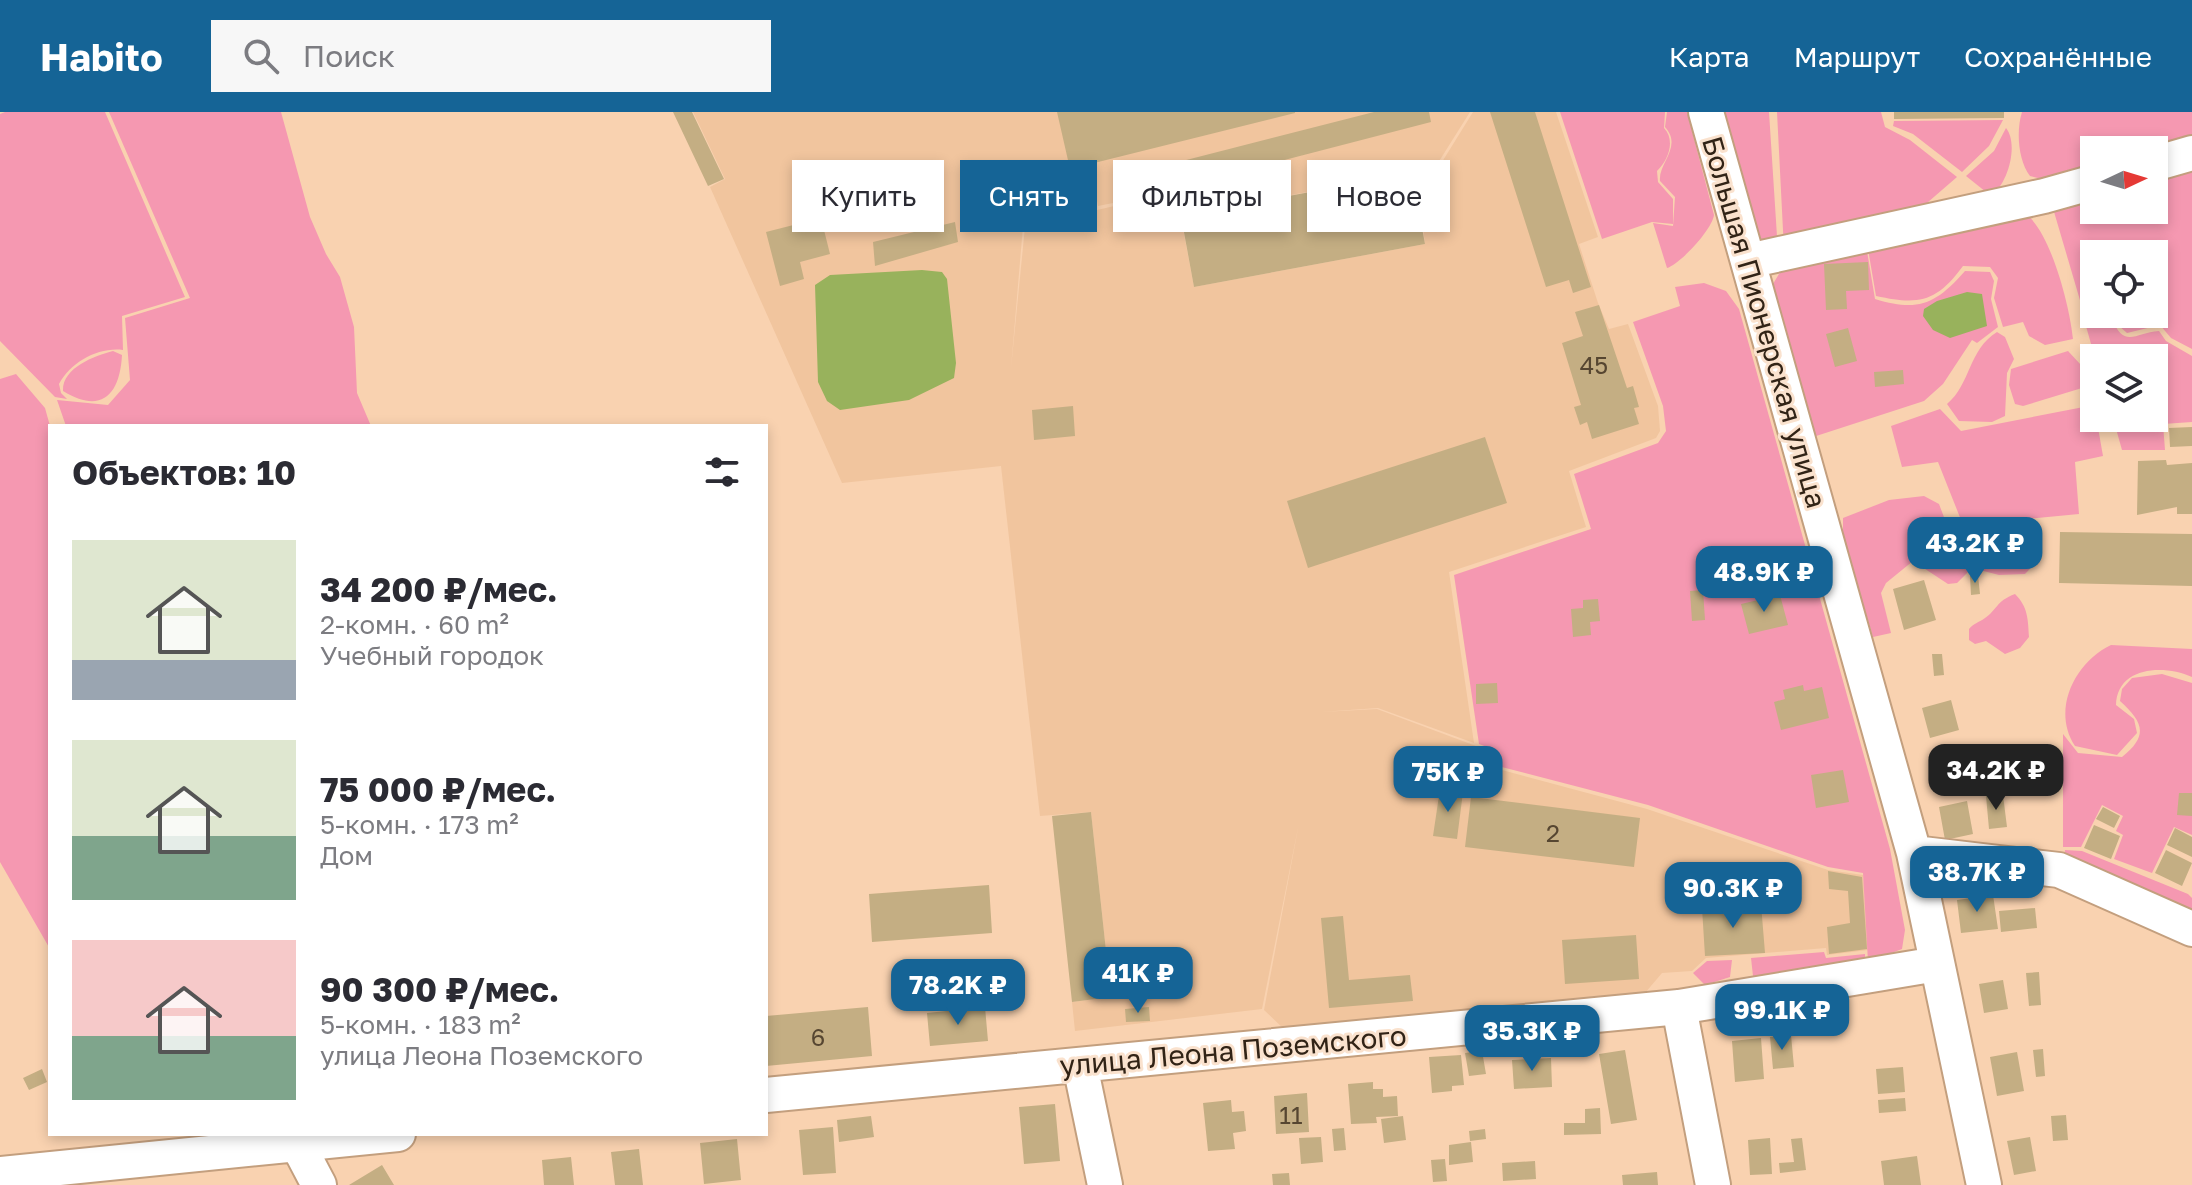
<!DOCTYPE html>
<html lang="ru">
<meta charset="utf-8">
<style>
body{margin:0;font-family:"Golos Text",sans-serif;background:#f7f7f7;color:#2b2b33;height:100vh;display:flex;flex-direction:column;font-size:30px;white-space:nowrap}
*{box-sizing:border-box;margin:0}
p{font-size:26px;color:#7c7c81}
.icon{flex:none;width:44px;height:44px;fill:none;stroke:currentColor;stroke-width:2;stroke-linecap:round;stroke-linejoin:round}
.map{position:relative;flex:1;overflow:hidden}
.sheet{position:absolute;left:48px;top:312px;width:720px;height:712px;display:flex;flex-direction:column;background:#fff;border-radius:0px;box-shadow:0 4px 12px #0003}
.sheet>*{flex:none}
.hud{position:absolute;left:792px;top:48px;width:760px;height:72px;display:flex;gap:16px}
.needle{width:52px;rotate:86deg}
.buttons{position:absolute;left:2080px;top:24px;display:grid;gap:16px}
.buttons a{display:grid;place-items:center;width:88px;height:88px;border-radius:0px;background:#fff;box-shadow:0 4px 12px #0003;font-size:40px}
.price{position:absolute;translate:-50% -68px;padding:0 18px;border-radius:16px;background:#156496;color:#fff;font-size:26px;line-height:52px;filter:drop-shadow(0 2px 4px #0008)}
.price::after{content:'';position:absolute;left:50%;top:48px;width:24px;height:18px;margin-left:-12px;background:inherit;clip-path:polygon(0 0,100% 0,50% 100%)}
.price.selected{background:#222;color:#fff}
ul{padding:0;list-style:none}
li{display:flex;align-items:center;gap:24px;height:200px;padding:0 24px}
li span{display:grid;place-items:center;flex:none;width:224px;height:160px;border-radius:0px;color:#555}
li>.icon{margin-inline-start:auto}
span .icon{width:96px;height:96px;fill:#fffc;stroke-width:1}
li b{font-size:34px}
h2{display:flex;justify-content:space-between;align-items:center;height:96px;padding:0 24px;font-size:34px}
.tag{padding:0 28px;border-radius:0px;background:#fff;box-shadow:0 4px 12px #0003;font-size:28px;line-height:72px}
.tag.selected{background:#156496;color:#fff}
header{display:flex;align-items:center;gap:48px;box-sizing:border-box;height:112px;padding:0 40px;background:#156496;color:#fff}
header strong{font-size:38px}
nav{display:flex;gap:44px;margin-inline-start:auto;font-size:28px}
.search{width:560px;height:72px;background:#f7f7f7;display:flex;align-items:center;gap:20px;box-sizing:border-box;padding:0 28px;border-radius:0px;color:#7c7c81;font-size:30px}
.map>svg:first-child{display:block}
</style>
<header>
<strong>Habito</strong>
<div class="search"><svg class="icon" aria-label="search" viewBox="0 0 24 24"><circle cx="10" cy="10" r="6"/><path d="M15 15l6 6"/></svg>Поиск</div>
<nav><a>Карта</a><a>Маршрут</a><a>Сохранённые</a></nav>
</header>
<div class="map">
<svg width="2192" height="1073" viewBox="0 0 2192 1073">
<rect width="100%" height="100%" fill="#f9d2b0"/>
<!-- built -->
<path fill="#f1c59e" d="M693 0H1470L1426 70 1415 72 1412 60 1154 109 1148 84 1098 94 1094 72 1021 92 1023 114 1011 256 1025 115 1127 91 1133 116 1181 106 1194 175 1425 132 1423 116 1442 112 1435 70 1429 71 1473 0H1556L1598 125 1579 132 1598 191 1609 217 1628 212 1658 294 1660 319 1656 326 1569 359 1586 415 1449 460 1474 631 1378 596 1321 600 1377 597 1492 640 1487 654 1647 697 1828 758 1863 763 1868 838 1827 843 1826 836 1706 846 1692 859 1662 861 1645 881 1284 917 1264 898 1299 711 1262 897 1075 919 1072 890 1111 885 1091 700 1040 704 1001 354 842 371 710 75 725 67Z"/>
<!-- green -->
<path fill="#f598b1" d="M5 0H105L185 185 122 204 123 238C98 235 71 250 59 272L61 281 67 287 55 285 0 229V2Z
M109 0H281L310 105 326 142 340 165 354 215 357 281 371 314H66L57 288 108 293 130 268 125 206 190 186Z
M1560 0H1665L1664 16C1676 29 1668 48 1657 59L1658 70 1673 87V112L1652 110 1602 127Z
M1667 0H1687L1714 103C1712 118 1679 153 1667 156L1653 111 1673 114 1675 85 1660 69C1658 51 1683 35 1665 15Z
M1711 0H1769L1778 140 1753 144Z
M1777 0H1881L1885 15 1910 28 1957 65 1905 110 1784 138Z
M2022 0H2192V33L2094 38V61L2049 69 2030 64C2018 48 2016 19 2022 0Z
M2003 8 1989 34 1962 60 1913 22 1893 14 1894 9Z
M2006 16C2019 32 2008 72 1991 84L1966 64 1994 39Z
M2192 49V237L2171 226 2160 213 2127 221 2119 214 2116 202H2154V142H2094V199L2082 195 2052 93 2094 80V98H2154V61Z
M2026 102C2051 121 2070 195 2073 227L2045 233 2029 224 2023 210 2003 215 1994 186 1998 166 1990 155 1963 154C1936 191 1918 193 1876 184L1868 137Z
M1866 133 1875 187C1918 200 1935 193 1965 159L1990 160 1994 169 1991 187 1998 215 1977 231 1972 228 1943 272 1924 289 1810 326 1772 197 1773 172 1782 157Z
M1704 171 1726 179 1739 197 1890 737 1905 818 1902 837 1868 850 1863 761 1828 755 1648 693 1490 652 1495 638 1479 632 1454 463 1591 417 1574 362 1658 331 1666 319 1663 294 1633 210 1680 194 1675 175Z
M2082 200 2111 204C2124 239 2135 220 2159 219L2166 229 2192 244V310L2163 312 2165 338H2122L2113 306H2154V246H2095Z
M1997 220 2005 225 2014 247 2007 261 2005 304 1992 310 1959 309 1947 292C1971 272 1968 238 1997 220Z
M113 239 122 243C120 282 102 303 63 279 62 256 94 244 113 239Z
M2068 239 2081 253 2082 276 2023 294 2015 292 2009 273 2011 257Z
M16 262 45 296 50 314V837L0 750V267Z
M2094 293 2103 344 2075 350 2079 402 1963 413 1938 350 1902 355 1891 314 1940 297 1961 319Z
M1924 384 1939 392 1950 421 1965 433C1988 434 2005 419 2029 422 2039 439 2040 448 2025 462L1999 463 1972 456 1957 471 1948 472 1913 449 1886 471 1881 481 1891 521 1873 525 1843 425V406L1889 388Z
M2015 482C2028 495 2028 507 2029 525L2020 536 2005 542 1986 529 1975 532 1969 528V517C1974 511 1978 511 1985 506 1997 498 1996 489 2015 482Z
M2111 533 2192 537V565C2163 552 2117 555 2116 593L2134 607 2137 621 2117 643 2075 634C2051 598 2075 550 2111 533Z
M2162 562 2192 571V723L2174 715 2152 761 2114 747 2123 723 2116 719 2123 704 2102 693 2081 735H2063V622L2078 641 2122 645C2150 623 2142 609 2120 589L2122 577 2132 566Z
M2065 738 2082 739 2188 782 2192 786V808L2064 744Z
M1824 840 1826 846 1865 842V851L1757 868 1753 864 1751 846Z
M1732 848 1730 865 1705 873 1693 861 1707 849Z"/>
<!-- water -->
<path fill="#98b25c" d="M922 158 942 160 947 167 956 251 954 266 909 288 840 298 827 289 818 270 815 173 830 163Z
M1967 180 1982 182 1987 214 1950 226 1933 218 1923 204 1924 197 1937 189Z"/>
<!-- building -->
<path fill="#c4ae83" d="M673 0H692L724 67 708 74Z
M1057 0H1295V1L1070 57Z
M1374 0H1429L1431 10 1165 79 1159 55Z
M1490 0H1535L1591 175 1573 181 1569 168 1546 175Z
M1894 0H2004V6L1894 7Z
M1412 61 1414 74 1435 70 1442 112 1422 116 1425 132 1194 175 1181 104Z
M1094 74 1097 95 1024 114 1022 93Z
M1148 85 1153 110 1133 115 1128 89Z
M821 106 830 142 800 150 804 167 780 174 766 120Z
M955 110 958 130 875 154 873 130Z
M1868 150 1869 178 1846 179 1847 197 1826 198 1824 152Z
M1599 193 1627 276 1633 274 1639 295 1634 296 1639 312 1592 327 1587 310 1580 313 1574 295 1581 293 1562 231 1583 224 1575 200Z
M1848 216 1857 249 1835 255 1826 222Z
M1903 258 1904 272 1875 275 1874 260Z
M1073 294 1075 324 1034 328 1032 298Z
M2192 315V334L2170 335 2169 316Z
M1485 325 1507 391 1308 456 1287 389Z
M2166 348 2167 353 2192 351V402H2177V395L2137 403 2138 349Z
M2060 420 2192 422V474L2059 471Z
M1978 463 1980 482 1971 483 1970 464Z
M1924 468 1936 508 1904 518 1893 477Z
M1703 478 1705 508 1692 509 1690 479Z
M1780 483 1788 513 1749 522 1741 492Z
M1598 487 1600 509 1590 510 1591 523 1573 525 1571 497 1583 496V488Z
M1932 542H1942L1944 563 1934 564Z
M1497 571 1498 591 1476 592V572Z
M1803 573 1804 579 1822 575 1829 606 1781 618 1774 590 1785 587 1783 578Z
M1951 588 1959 618 1930 626 1922 596Z
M1843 658 1849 690 1816 696 1811 663Z
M1995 660 1996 676 1984 677 1983 661Z
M1440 677 1463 680 1457 727 1433 724Z
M2179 681H2192V704L2177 703Z
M2003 683 2007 715 1989 717 1986 684Z
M1471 685 1640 706 1634 755 1465 735Z
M1967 689 1973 722 1945 728 1939 695Z
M2103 695 2120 704 2114 716 2096 707Z
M1091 700 1111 885 1072 890 1052 704Z
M2094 713 2120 724 2111 747 2084 736Z
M2175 716 2192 725V745L2167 733Z
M2166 738 2192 751 2182 774 2155 761Z
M1828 759 1862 765 1867 837 1829 842 1827 815 1850 811 1848 779 1829 777Z
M989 773 992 821 872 830 869 782Z
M1993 783 1998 817 1961 821 1957 788Z
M1761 792 1765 841 1705 844 1702 796Z
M2035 796 2037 816 2001 820 1999 799Z
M1343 804 1349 868 1410 863 1413 889 1329 896 1321 806Z
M1636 823 1639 867 1565 872 1562 828Z
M2039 860 2041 893 2029 894 2026 861Z
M2003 868 2008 897 1984 901 1979 872Z
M868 895 872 944 766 954V904Z
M985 895 988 929 930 934 927 901Z
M1149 895 1150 909 1126 910 1125 897Z
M1791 923 1794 955 1773 957 1770 925Z
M1761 926 1764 967 1735 970 1732 929Z
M2043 937 2045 964 2036 965 2033 938Z
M1625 938 1637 1008 1611 1012 1599 942Z
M1482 939 1486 962 1469 964 1465 941Z
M2017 940 2024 979 1997 984 1990 945Z
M1461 943 1464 973 1452 974V979L1432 981 1429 945Z
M1551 946 1552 975 1514 977 1512 948Z
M1903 955 1905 980 1878 982 1876 957Z
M42 957 47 970 29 978 23 966Z
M1373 970V977H1383V985L1397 984 1398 1004 1376 1005 1377 1011 1351 1012 1348 972Z
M1307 981 1309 1020 1276 1022 1274 984Z
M1905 986 1906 999 1879 1001 1878 988Z
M1231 988 1232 1000 1244 999 1246 1019 1233 1021 1235 1037 1208 1039 1203 991Z
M1055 992 1060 1049 1024 1052 1019 995Z
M1600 996 1601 1022 1564 1023V1011H1585V997Z
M2066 1003 2068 1028 2053 1029 2051 1004Z
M871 1004 874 1025 839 1030 837 1008Z
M1403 1004 1406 1028 1384 1031 1381 1007Z
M833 1015 836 1061 803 1063 799 1018Z
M1344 1016 1346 1038 1334 1039 1332 1017Z
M1485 1017 1486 1027 1470 1029 1469 1019Z
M1321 1025 1323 1050 1301 1052 1299 1026Z
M2030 1025 2036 1059 2014 1063 2007 1029Z
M1770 1026 1772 1062 1750 1063 1748 1028Z
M1802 1026 1806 1058 1780 1061 1779 1051 1794 1050 1791 1027Z
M737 1027 741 1068 704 1072 700 1031Z
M1471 1030 1473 1050 1449 1053V1033Z
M639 1037 643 1073H615L611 1040Z
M1917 1044 1921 1073H1884L1881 1049Z
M571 1045 574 1073H544L542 1048Z
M1445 1047 1447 1069 1433 1070 1431 1048Z
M1535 1049 1536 1067 1503 1069 1502 1051Z
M382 1053 394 1073H349Z
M1657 1060 1658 1073H1623L1622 1063Z
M1289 1061 1290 1073H1273L1272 1062Z"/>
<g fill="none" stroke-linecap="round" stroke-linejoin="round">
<!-- minor casing -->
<g stroke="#c39f7e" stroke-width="38">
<path id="minor" d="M1706 0 1914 741 1984 1073
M2154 52 2192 41
M1748 149 2044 84 2094 70
M1914 741 2059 758 2192 817
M1679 895 1713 1073
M1080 953 1105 1073
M766 983 1679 895 1937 852
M298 1033 319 1073
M0 1062 398 1022"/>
</g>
<!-- minor -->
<use href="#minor" stroke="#fff" stroke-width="34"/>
</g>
<g text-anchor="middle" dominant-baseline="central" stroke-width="6" stroke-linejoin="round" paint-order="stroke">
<!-- number labels -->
<g font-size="24" fill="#564631">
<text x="1594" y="252">45</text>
<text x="1553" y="720">2</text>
<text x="818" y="924">6</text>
<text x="1291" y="1002">11</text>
</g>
<!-- street labels -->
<g font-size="28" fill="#312316" stroke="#fae2ce">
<text transform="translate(1765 210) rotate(74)">Большая Пионерская улица</text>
<text transform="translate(1233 938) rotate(-5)">улица Леона Поземского</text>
</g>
</g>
</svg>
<div class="buttons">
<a><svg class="needle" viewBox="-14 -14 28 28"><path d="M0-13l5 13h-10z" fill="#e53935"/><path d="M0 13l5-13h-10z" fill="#7c7c81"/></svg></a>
<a><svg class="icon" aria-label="locate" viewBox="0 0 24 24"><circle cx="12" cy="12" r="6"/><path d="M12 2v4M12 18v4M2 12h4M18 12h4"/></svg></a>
<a><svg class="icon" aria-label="layers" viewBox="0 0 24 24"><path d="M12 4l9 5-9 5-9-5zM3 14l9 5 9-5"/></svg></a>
</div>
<b class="price" style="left:1975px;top:473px">43.2K ₽</b>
<b class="price" style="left:1764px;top:502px">48.9K ₽</b>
<b class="price selected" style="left:1996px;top:700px">34.2K ₽</b>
<b class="price" style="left:1448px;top:702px">75K ₽</b>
<b class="price" style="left:1977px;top:802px">38.7K ₽</b>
<b class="price" style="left:1733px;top:818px">90.3K ₽</b>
<b class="price" style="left:1138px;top:903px">41K ₽</b>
<b class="price" style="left:958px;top:915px">78.2K ₽</b>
<b class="price" style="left:1782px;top:940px">99.1K ₽</b>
<b class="price" style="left:1532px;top:961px">35.3K ₽</b>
<div class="hud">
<a class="tag">Купить</a>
<a class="tag selected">Снять</a>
<a class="tag">Фильтры</a>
<a class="tag">Новое</a>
</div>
<section class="sheet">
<h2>Объектов: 10<svg class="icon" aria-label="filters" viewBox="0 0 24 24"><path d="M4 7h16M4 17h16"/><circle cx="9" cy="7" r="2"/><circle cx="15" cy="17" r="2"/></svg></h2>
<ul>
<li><span style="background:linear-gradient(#dfe7d0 75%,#9aa5b1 0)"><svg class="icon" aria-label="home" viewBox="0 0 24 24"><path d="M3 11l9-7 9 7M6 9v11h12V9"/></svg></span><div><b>34 200 ₽/мес.</b><p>2-комн. · 60 m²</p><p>Учебный городок</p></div></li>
<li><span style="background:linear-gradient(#dfe7d0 60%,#7fa58c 0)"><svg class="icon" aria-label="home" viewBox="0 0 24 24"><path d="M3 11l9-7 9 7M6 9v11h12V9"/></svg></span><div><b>75 000 ₽/мес.</b><p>5-комн. · 173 m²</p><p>Дом</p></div></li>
<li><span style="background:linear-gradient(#f6c9c9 60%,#7fa58c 0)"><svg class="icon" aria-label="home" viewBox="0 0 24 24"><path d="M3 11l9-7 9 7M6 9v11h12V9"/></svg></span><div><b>90 300 ₽/мес.</b><p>5-комн. · 183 m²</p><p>улица Леона Поземского</p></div></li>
</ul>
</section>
</div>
